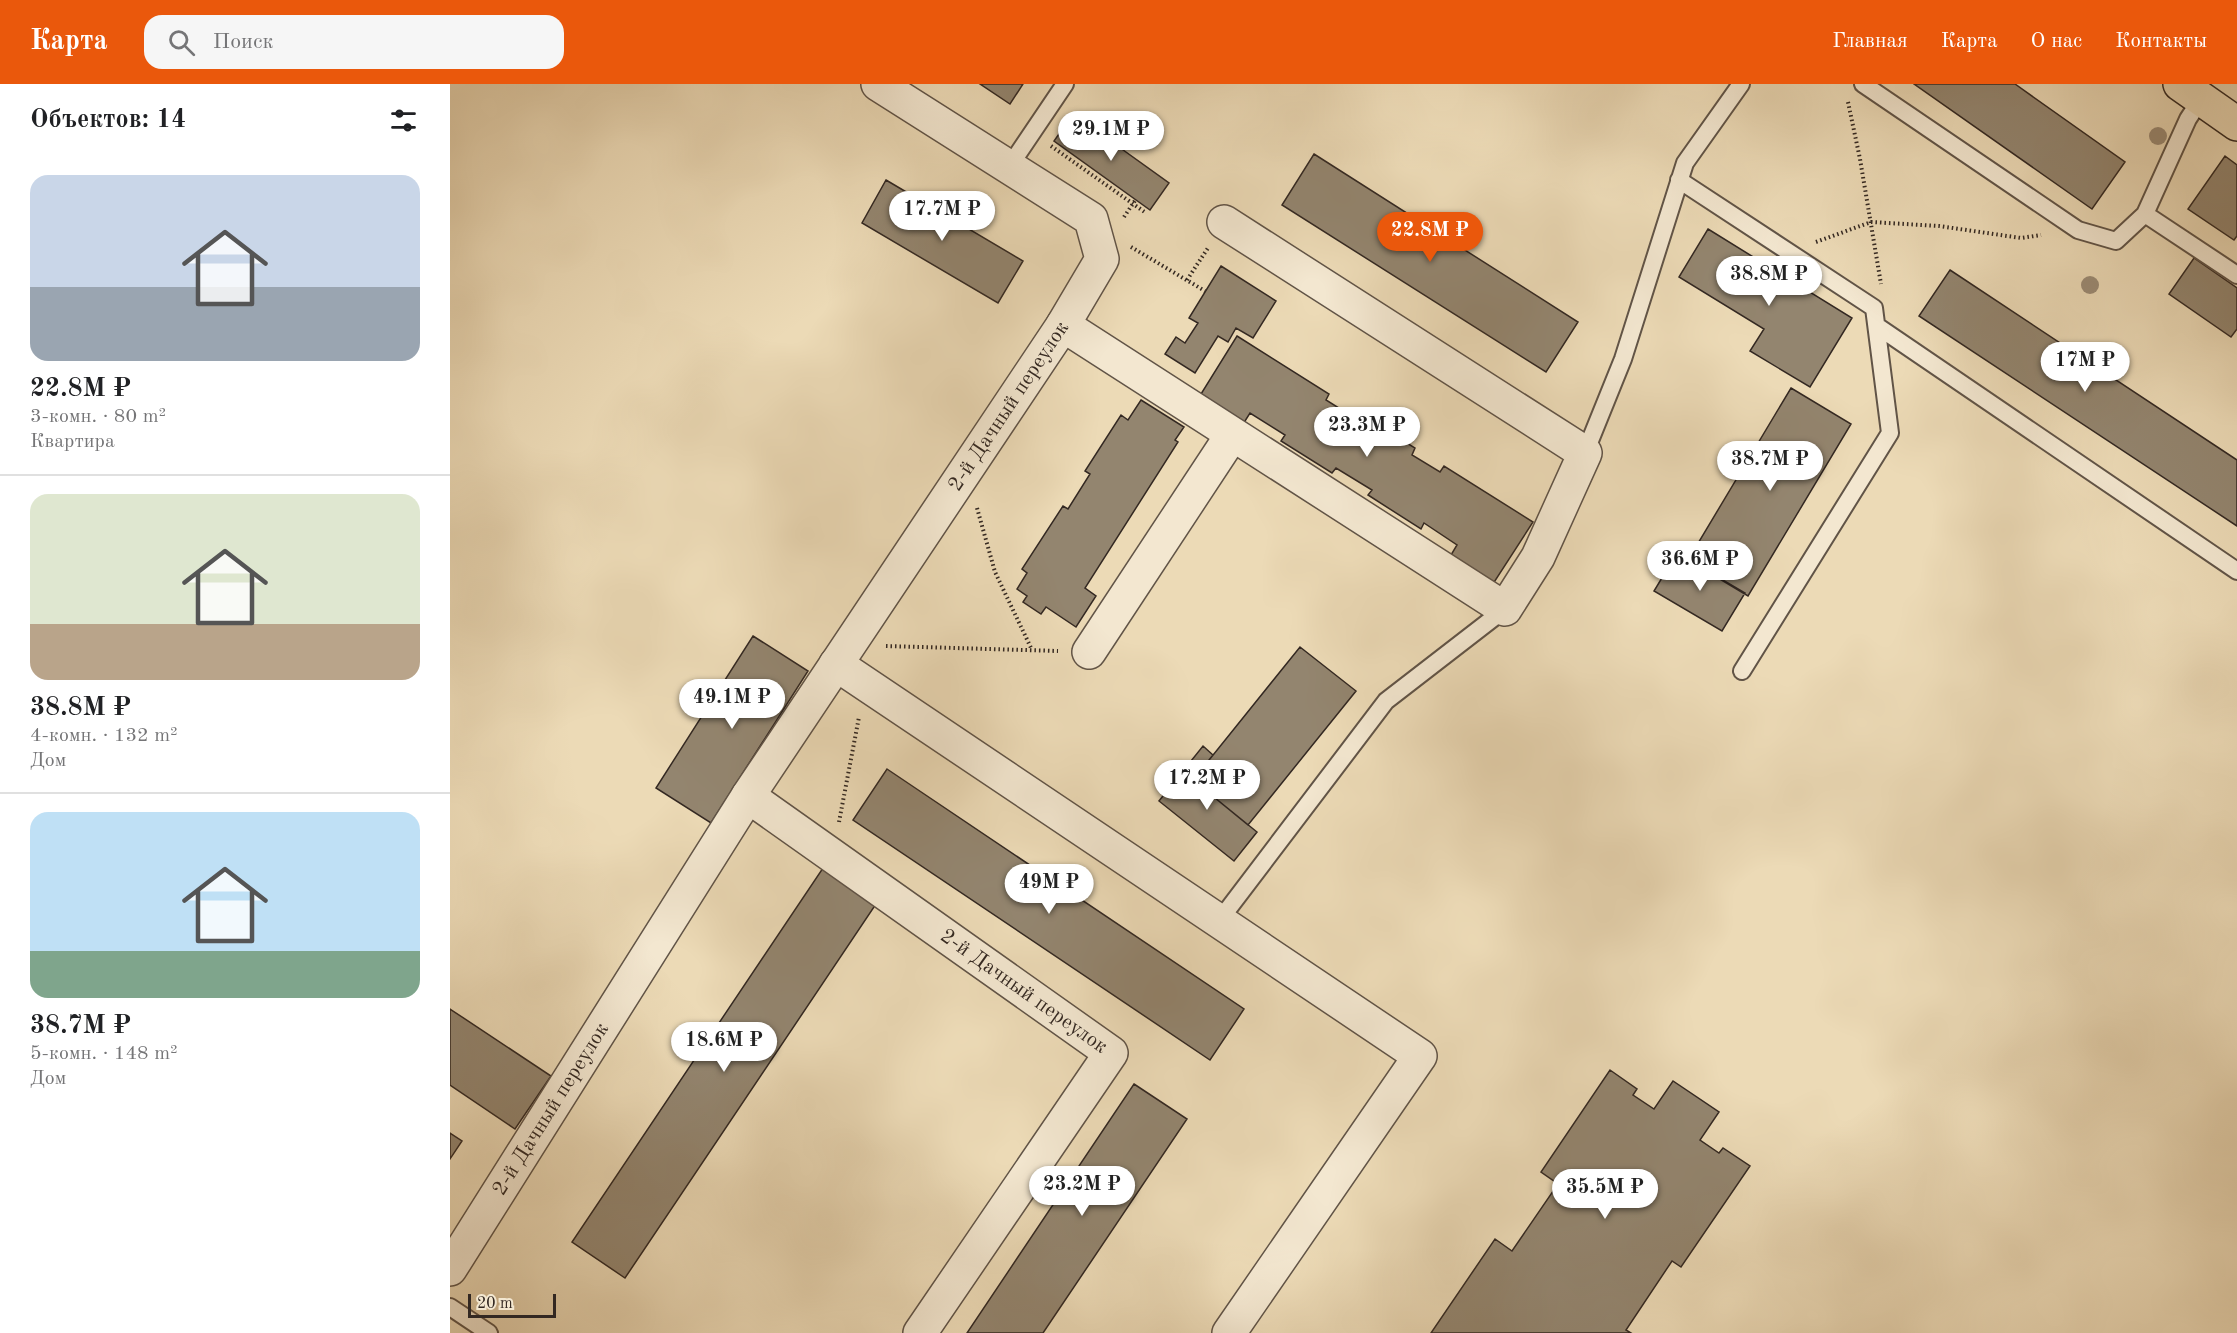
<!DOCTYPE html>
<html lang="ru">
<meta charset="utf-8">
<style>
body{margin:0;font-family:"Old Standard TT",serif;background:#f6f6f6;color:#202124;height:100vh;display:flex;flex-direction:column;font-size:22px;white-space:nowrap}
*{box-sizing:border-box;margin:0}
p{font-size:20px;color:#757577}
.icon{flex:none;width:33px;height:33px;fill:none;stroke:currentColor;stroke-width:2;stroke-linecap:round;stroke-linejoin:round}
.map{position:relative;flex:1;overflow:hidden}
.panel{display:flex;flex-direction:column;background:#fff;width:450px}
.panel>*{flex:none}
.scale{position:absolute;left:18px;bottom:15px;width:88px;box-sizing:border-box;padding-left:6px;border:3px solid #332822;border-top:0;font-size:16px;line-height:21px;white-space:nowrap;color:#332822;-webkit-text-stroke:4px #f3e7d0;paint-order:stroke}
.price{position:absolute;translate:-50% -51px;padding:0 14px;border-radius:21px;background:#fff;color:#222;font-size:20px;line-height:39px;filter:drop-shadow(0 2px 3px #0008)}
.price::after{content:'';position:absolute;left:50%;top:36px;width:18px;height:14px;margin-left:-9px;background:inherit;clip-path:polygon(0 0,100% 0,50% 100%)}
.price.selected{background:#ea580c;color:#fff}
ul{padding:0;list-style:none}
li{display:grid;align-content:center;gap:12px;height:318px;padding:0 30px}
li+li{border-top:2px solid #e0e0e0}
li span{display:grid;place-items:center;height:186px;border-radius:18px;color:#555}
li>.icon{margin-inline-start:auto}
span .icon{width:108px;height:108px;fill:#fffc;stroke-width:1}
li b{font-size:26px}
h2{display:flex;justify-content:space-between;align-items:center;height:72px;padding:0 30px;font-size:26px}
header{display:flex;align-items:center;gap:36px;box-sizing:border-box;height:84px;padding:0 30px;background:#ea580c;color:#fff}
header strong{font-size:28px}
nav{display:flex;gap:33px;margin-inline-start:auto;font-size:21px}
.search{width:420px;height:54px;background:#f6f6f6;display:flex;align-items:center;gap:15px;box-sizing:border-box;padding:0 21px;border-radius:18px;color:#757577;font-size:22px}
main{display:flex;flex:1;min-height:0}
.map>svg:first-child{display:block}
</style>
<header>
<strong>Карта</strong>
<div class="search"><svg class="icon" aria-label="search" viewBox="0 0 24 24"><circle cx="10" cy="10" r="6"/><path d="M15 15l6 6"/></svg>Поиск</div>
<nav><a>Главная</a><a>Карта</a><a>О нас</a><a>Контакты</a></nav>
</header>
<main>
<section class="panel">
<h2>Объектов: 14<svg class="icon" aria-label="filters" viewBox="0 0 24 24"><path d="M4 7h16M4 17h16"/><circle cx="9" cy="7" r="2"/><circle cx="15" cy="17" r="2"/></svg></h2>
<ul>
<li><span style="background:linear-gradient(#c9d6e8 60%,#9aa5b1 0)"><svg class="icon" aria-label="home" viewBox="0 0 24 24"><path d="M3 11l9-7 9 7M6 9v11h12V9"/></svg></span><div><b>22.8M ₽</b><p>3-комн. · 80 m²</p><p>Квартира</p></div></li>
<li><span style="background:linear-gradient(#dfe7d0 70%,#b9a48a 0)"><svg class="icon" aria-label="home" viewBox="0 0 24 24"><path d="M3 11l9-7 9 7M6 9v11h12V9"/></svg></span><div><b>38.8M ₽</b><p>4-комн. · 132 m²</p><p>Дом</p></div></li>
<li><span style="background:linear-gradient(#bfe0f5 75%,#7fa58c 0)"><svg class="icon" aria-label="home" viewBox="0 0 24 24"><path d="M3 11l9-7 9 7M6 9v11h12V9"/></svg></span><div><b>38.7M ₽</b><p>5-комн. · 148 m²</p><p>Дом</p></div></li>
</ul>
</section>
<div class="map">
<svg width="1787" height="1249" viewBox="0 0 1787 1249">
<rect width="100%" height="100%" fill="#ecdab6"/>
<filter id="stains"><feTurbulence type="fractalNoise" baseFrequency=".00333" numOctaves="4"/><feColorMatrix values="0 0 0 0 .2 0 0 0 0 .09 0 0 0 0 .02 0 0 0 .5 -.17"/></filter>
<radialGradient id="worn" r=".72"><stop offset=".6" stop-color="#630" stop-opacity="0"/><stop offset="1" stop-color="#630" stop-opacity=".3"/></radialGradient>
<!-- building -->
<path fill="#93856f" stroke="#332822" stroke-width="1.5" d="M530 0H573L560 20Z
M1464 0H1565L1675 78 1642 125Z
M623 30 719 99 700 126 604 57Z
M864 70 1128 238 1096 288 832 121Z
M1775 72 1787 81V152L1784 156 1738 125Z
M436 96 573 177 548 219 412 139Z
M1258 145 1402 234 1360 303 1300 267 1314 245 1229 193Z
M1744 174 1787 204V245L1781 253 1719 210Z
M771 182 826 217 803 254 786 244 778 258 768 252 745 289 715 270 726 253 735 259 748 239 739 234Z
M1500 186 1787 376V442L1469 232Z
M787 252 879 310 876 316 903 333 906 327 965 364 962 371 990 388 994 382 1083 438 1041 503 998 476 1007 461 974 439 971 445 918 411 922 406 886 384 882 389 831 357 835 351 800 329 790 345 746 318Z
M1341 304 1401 340 1298 512 1238 476Z
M691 316 734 343 725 356 728 358 635 504 646 512 626 543 596 523 591 530 573 518 577 512 567 505 577 489 572 485 613 422 618 425 640 390 635 387 671 331 678 336Z
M1227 469 1295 509 1272 547 1204 507Z
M303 552 358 587 261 739 206 704Z
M850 563 906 607 798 741 743 696Z
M753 662 763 671 743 696 807 748 784 777 709 717Z
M437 685 794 925 760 976 403 736Z
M373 784 426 820 175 1194 122 1158Z
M0 925 101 992 65 1045 0 1001Z
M1160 986 1187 1005 1183 1011 1204 1025 1223 997 1269 1028 1250 1056 1269 1069 1273 1064 1300 1082 1231 1183 1222 1177 1176 1246 1181 1249H981L1045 1155 1062 1167 1108 1100 1091 1088Z
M684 1000 737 1035 593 1249H517Z
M0 1049 12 1057 0 1075Z"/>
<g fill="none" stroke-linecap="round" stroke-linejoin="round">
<!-- lane casing -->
<g stroke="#615447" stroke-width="20">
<path id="lane" d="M1413 0 1628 146 1666 157 1695 130
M1751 15 1738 35 1695 130 1787 191
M559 83 615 0
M1229 96 1424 224 1440 349 1292 587
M1427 242 1787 487
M1135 369 1173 275 1235 79 1291 0
M769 837 936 617 1055 525
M0 1223 39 1249"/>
</g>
<!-- street casing -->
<g stroke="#615447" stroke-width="36">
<g id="street">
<path d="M613 241 1055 525 1088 473 1135 369 774 138"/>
<path d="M639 568 782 351"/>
<path d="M386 580 970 972 779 1249"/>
<path id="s1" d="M298 712 661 969 470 1249"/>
<path id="s2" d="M0 1185 298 712 613 241 652 175 641 135 428 0"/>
</g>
</g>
<!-- highway casing -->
<g stroke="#332822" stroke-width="36">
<path id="highway" d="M1730 0 1787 40"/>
</g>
<!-- path -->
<path stroke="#332822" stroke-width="4" stroke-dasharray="1.5 3" stroke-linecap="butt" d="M1398 18 1410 75 1431 200
M601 62 696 129
M674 133 686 115
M1366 158 1421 138 1489 142 1571 154 1591 151
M681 163 755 207
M737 196 758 164
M527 424 545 488 582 566
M436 562 608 567
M389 738 409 633"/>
<!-- lane -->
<use href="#lane" stroke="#f3e7d0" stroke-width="16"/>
<!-- street -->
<use href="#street" stroke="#f3e7d0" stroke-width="33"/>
<!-- highway -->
<use href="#highway" stroke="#ecdab6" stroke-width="33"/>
</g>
<!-- trees -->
<g fill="#9c8c76">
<circle cx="1708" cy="52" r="9"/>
<circle cx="1640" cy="201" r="9"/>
</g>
<g text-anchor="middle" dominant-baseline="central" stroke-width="5" stroke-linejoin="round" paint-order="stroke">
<!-- street labels -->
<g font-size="21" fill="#332822" stroke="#f3e7d0">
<text stroke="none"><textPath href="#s2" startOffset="1028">2-й Дачный переулок</textPath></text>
<text stroke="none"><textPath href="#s1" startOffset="338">2-й Дачный переулок</textPath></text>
<text stroke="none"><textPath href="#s2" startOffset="189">2-й Дачный переулок</textPath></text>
</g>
</g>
<rect width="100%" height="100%" filter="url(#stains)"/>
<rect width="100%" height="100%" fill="url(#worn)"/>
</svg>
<div class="scale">20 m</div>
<b class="price" style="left:661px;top:78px">29.1M ₽</b>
<b class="price" style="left:492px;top:158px">17.7M ₽</b>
<b class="price selected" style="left:980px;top:179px">22.8M ₽</b>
<b class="price" style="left:1319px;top:223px">38.8M ₽</b>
<b class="price" style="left:1635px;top:309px">17M ₽</b>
<b class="price" style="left:917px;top:374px">23.3M ₽</b>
<b class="price" style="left:1320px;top:408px">38.7M ₽</b>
<b class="price" style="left:1250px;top:508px">36.6M ₽</b>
<b class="price" style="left:282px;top:646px">49.1M ₽</b>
<b class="price" style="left:757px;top:727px">17.2M ₽</b>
<b class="price" style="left:599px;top:831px">49M ₽</b>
<b class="price" style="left:274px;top:989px">18.6M ₽</b>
<b class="price" style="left:632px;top:1133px">23.2M ₽</b>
<b class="price" style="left:1155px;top:1136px">35.5M ₽</b>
</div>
</main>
